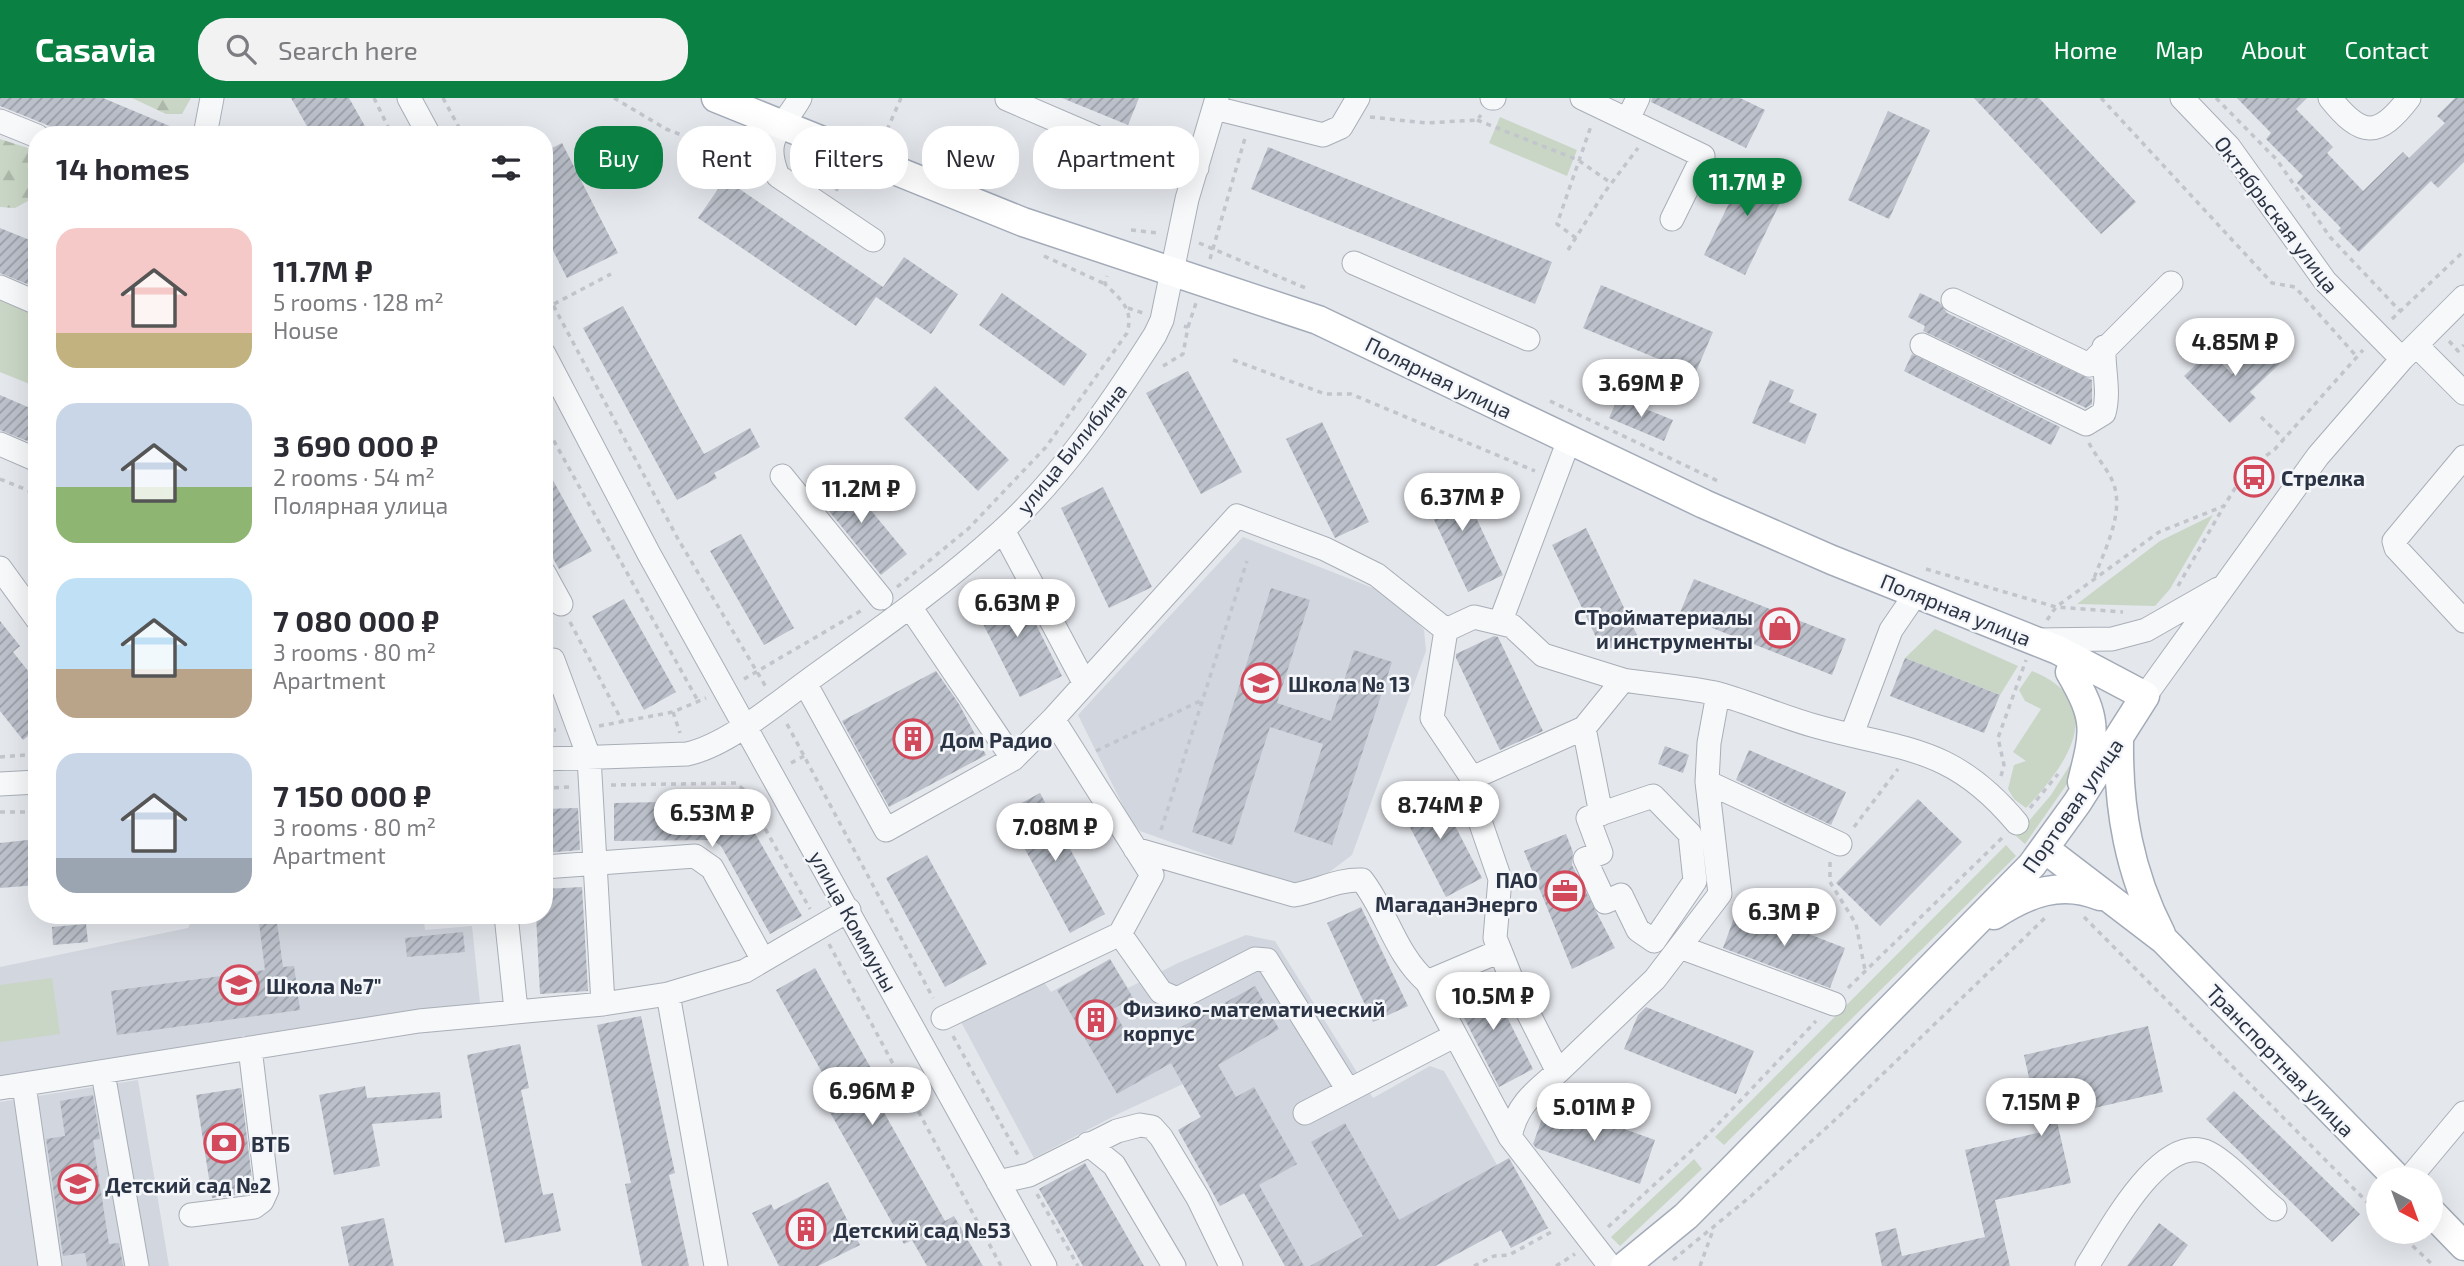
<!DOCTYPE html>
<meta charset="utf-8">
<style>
body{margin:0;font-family:"Exo 2",sans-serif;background:#f2f2f3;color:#2b2b33;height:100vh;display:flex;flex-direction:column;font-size:26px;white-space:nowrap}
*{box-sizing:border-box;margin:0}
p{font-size:23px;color:#7c7c81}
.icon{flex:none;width:38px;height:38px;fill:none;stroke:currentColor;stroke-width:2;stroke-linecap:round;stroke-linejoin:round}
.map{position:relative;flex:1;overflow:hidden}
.drawer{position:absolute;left:28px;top:28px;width:525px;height:798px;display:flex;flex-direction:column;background:#fff;border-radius:28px;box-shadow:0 7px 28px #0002}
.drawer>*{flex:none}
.banner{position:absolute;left:574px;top:28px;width:665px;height:63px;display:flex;gap:14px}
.needle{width:46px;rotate:139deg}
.tools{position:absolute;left:2366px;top:1069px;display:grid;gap:14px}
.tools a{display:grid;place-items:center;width:77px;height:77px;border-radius:50%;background:#fff;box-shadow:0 7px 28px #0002;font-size:35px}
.price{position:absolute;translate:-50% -60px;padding:0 16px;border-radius:24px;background:#fff;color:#222;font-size:23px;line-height:46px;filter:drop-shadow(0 2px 4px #0008)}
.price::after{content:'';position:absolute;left:50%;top:42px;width:21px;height:16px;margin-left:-10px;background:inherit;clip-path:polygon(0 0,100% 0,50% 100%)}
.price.active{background:#0b8043;color:#fff}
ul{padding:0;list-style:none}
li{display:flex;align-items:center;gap:21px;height:175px;padding:0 28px}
li span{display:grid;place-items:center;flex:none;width:196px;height:140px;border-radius:21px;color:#555}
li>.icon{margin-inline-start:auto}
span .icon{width:84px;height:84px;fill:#fffc;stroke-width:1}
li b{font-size:30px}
h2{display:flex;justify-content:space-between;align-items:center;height:84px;padding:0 28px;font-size:30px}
.tag{padding:0 24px;border-radius:28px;background:#fff;box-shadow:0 7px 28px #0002;font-size:24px;line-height:63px}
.tag.active{background:#0b8043;color:#fff}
header{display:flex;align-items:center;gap:42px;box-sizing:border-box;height:98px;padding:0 35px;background:#0b8043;color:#fff}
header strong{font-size:33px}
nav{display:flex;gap:38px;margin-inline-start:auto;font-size:24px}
.search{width:490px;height:63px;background:#f2f2f3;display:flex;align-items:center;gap:18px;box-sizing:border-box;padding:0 24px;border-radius:28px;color:#7c7c81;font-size:26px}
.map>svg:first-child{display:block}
</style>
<header>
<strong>Casavia</strong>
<div class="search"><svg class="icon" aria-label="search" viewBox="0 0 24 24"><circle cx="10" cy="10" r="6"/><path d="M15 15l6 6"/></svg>Search here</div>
<nav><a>Home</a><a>Map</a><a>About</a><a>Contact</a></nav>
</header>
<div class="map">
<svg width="2464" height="1168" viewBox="0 0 2464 1168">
<defs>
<pattern id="forest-firs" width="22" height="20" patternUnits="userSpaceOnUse" patternTransform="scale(1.75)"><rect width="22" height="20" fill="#c9d6c5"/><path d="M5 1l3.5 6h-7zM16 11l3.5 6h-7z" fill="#adb8ab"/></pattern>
<pattern id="building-hatch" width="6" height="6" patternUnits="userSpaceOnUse" patternTransform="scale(1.75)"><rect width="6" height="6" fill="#bbc0ca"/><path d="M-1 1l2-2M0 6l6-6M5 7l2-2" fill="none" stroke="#989da6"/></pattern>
</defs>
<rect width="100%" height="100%" fill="#e4e7ec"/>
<!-- built -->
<path fill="#d2d6de" d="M1243 439 1391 497 1424 532 1426 553 1352 757 1324 778 1292 787 1140 733 1130 722 1078 617Z
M195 817H423L425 832 472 828 480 905 0 981V869L188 830Z
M1246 837 1275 843 1373 1000 1430 968 1444 973 1497 1067 1501 1132 1436 1168H1285L1245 1095 1220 1108 1178 1032 1201 1019 1183 986 1120 1015 1034 1060 960 922 1041 880 1051 894 1110 861 1128 890 1178 865Z
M138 982 169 1168H0V1004Z"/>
<!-- green -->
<path fill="#c9d6c5" d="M1500 19 1577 52 1567 78 1489 45Z
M0 198 37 213V289L0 274Z
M2213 417 2170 491 2155 508 2077 506 2160 443Z
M1935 531 2018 568 2000 597 1905 560Z
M2032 573C2111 605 2067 667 2026 710L2014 701 2008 691 2014 667 2026 663 2013 654 2041 611 2025 603 2019 592Z
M2075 659 2079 669 2025 746 2016 738 2051 697Z
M2006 747 2016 758 1724 1047 1715 1039Z
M52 880 60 936 0 944V887Z
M1694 1061 1702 1071 1620 1148 1611 1139Z"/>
<!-- forest -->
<path fill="url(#forest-firs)" d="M132 0H191L182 16H166Z
M0 41 37 53V98L15 110 0 109Z"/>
<!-- building -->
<path fill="url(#building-hatch)" d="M0 0H103L191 37H72L0 8Z
M291 0H349L370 37H312Z
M1062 0H1139L1128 27Z
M1652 0H1740L1765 12 1746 50 1651 4Z
M1974 0H2039L2136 104 2101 136Z
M2237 0H2307L2296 11 2333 49 2327 55 2363 93 2403 54 2409 60 2445 25 2437 18 2455 0H2464V64L2438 90 2431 83 2359 154 2338 133 2341 130 2297 85 2303 78 2266 41 2271 35Z
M1888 13 1930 32 1889 121 1848 102Z
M562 45 618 155 567 180 544 135V54Z
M1268 49 1552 164 1535 206 1251 91Z
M1749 64 1790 84 1745 177 1704 157Z
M725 81 883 189 904 159 958 196 931 236 876 199 856 228 698 120Z
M0 130 37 145V190L0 175Z
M1601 187 1713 234 1695 276 1583 230Z
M1002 195 1087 256 1064 288 979 227Z
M1920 195 1939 204 1947 215 2092 282V306L2086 310 1923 233 1925 228 1908 219Z
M623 208 704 356 750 330 760 349 714 375 717 380 677 402 583 230Z
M2272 237 2290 256 2250 294 2256 300 2230 325 2184 278 2210 253 2232 276Z
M1912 256 2060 329 2051 347 1904 273Z
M1188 273 1242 374 1201 396 1146 295Z
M1770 282 1794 292 1789 304 1817 316 1805 346 1752 325Z
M935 288 1009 362 978 393 904 320Z
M0 297 37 313V347L0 332Z
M1618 300 1673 322 1664 343 1609 320Z
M1322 324 1369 424 1335 440 1286 341Z
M544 366 592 453 559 471 544 444Z
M841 376 907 456 881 477 816 397Z
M1456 377 1503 477 1468 494 1421 394Z
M1103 389 1152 489 1109 510 1061 410Z
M1586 430 1637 537 1603 554 1552 447Z
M741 436 794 530 764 547 710 453Z
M1694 481 1846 541 1832 577 1679 517Z
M1014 483 1062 578 1020 599 972 504Z
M1271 490 1310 502 1277 605 1331 623 1354 552 1392 564 1332 747 1294 734 1323 646 1270 629 1232 747 1192 734Z
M624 501 676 594 644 612 592 518Z
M0 523 20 548 13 554 37 584V631L23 642 0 613Z
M1494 538 1498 539 1543 633 1500 652 1456 560V556Z
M1905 560 2000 597 1984 635 1890 598Z
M936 573 959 606 986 657 889 709 842 623Z
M1665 648 1689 657 1683 675 1658 666Z
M1749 652 1846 694 1831 727 1736 682Z
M1434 687 1482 780 1446 799 1398 706Z
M1040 695 1105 816 1070 835 1005 714Z
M1918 701 1962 744 1880 828 1836 785Z
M712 703V715L730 722 743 735 752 730 802 818 770 836 721 748 712 742 614 743V705Z
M578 710 580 752 544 755V711Z
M1566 736 1573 754 1572 767 1615 850 1572 871 1524 753Z
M37 741V787L0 790V745Z
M927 757 987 866 945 889 886 780Z
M582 789 588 893 540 896 536 817H544V791Z
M1361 809 1408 908 1373 924 1327 825Z
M1738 809 1845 850 1830 890 1723 850Z
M258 817H276L283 869 294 868 300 912 117 937 111 893 265 872Z
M86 826 88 844 53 847 52 829Z
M463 834 465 854 407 859 405 840Z
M1110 861 1133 900 1113 911 1131 944 1152 932 1158 942 1255 888 1279 931 1218 967 1236 999 1254 989 1297 1066 1259 1087 1304 1168H1285L1244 1095 1220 1108 1178 1032 1201 1019 1171 965 1117 996 1057 892Z
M815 870 872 972 863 977 945 1123 954 1118 983 1168H927L912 1142 904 1146 822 1000 833 994 776 892Z
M1487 879 1533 971 1499 989 1452 896Z
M1646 909 1754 953 1736 996 1624 951 1638 917Z
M641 918 675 1075 669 1077 689 1168H642L625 1086 631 1085 597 927Z
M2148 928 2163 994 2056 1019 2071 1085 1995 1102 2010 1168H1882L1875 1135 1896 1130 1902 1158 1985 1139 1965 1052 2041 1034 2024 957Z
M520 946 529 990 521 992 543 1097 553 1095 561 1133 505 1145 467 957Z
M365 988 367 1000 440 994 442 1020 372 1026 380 1068 334 1077 319 997Z
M241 990 253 1090 249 1095 212 1100 196 997Z
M2234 993 2360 1116 2332 1144 2206 1021Z
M93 997 100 1041 93 1042 109 1146 119 1145 123 1168H87L85 1155 63 1158 46 1041 65 1038 60 1003Z
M1548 1004 1655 1042 1640 1086 1536 1050 1533 1046Z
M1345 1025 1399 1122 1509 1060 1548 1130 1511 1150 1501 1132 1435 1168H1310L1363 1138 1311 1044Z
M1085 1065 1144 1168H1083L1039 1091Z
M828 1084 860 1147 818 1168H779L752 1115 771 1106 774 1112Z
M384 1120 394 1168H349L341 1129Z
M2159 1125 2188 1147 2172 1168H2127Z"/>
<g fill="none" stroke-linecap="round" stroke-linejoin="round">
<!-- minor casing -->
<g stroke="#a9aeb7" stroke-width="25">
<path id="minor" d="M409 0 429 37
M800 0C783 31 761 38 778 78L873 142
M1492 0H1494
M1582 0 1703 58 1672 121
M2182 0 2229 49 2325 183 2402 261
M2330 0C2361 39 2378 41 2409 0
M1007 1 1135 56 1197 70
M1215 10 1323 37 1341 29 1358 0
M1628 21 1638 0
M0 23 37 38
M205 37 212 0
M1354 165 1528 241
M0 189 37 205
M1953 202 2089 267 2171 185
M1922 247 2086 326 2104 315C2110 293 2103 272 2104 249
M2416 247 2464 295
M544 256 649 456 1045 1168
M0 346 37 362
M2464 359 2394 443 2396 450 2464 523
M782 378 881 500
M1003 432 1084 584
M0 470 37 521
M544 475 561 506
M1500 525 1569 342
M1446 532 1432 620 1472 680
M2037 542 2112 541 2146 532 2218 491
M544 562H553L589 659 603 906
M805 585 886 732 1013 661 910 509
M2145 598 2318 358 2402 261 2464 199
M1584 630 1601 716
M1852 636 1891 532 1917 494
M544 661 687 656C726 648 776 606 809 582 874 535 942 488 1002 433 1062 378 1111 306 1155 237L1162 222 1187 101 1217 0
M1013 661 1053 621 1237 418 1325 451 1377 477 1446 532 1474 519 1512 528 1543 557 1623 582
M1707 684 1840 746
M0 686 37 684
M1653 698 1690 736 1695 783 1654 843 1638 832 1621 797 1605 804 1585 761 1601 755 1588 720Z
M1135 751 1294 797C1318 793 1338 781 1362 782 1387 814 1395 856 1427 884L1510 1039
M544 769 695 758 712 770 763 862
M506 817 516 912
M1120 836 1161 894 1177 901 1255 861 1267 862 1348 992
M1680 849 1834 906
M1427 884 1500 853
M668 896 716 1168
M943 920 1120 836 1152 777 1053 621
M1558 974 1655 881 1720 796 1707 684 1709 645 1718 596
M103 975 137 1168
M24 987 50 1168
M0 990 419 923 603 906 668 896 745 873 849 812
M1305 1015 1454 938
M1088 1046 1114 1067 1174 1168
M2408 1082 2464 1015
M998 1084 1029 1077 1117 1033 1140 1027 1152 1029 1161 1039 1198 1100 1231 1168
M191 1117 254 1109 262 1103 267 1092 250 950
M1610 1168 1510 1039C1516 1008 1534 994 1558 974L1513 885 1495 840 1500 781 1480 723 1472 680 1584 630 1623 582C1655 587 1688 589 1719 596 1751 605 1783 619 1815 628 1904 653 1952 647 2017 725
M2087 1168C2108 1136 2161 1032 2209 1055 2227 1064 2258 1097 2275 1111"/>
</g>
<!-- major casing -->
<g stroke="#a3abb8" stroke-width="31">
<path id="major" d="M716 0 1023 124 1318 222 1704 406 1832 462 2058 552 2145 598 2077 705 2032 767 1729 1075 1686 1118 1625 1168
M2070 574C2098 622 2095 632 2082 684
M2119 642C2118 711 2129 774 2161 836
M2045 751 2164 842 2399 1082
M1994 817C2028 795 2061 782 2100 798
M2431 1114 2464 1148"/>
</g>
<!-- path -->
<path stroke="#c2c5cb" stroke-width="3.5" stroke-dasharray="5 5" stroke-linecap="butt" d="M374 0 392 37
M443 0 463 37
M614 0 666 31 725 54 753 53
M2101 0 2272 185 2295 189 2357 259
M2216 0 2277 62 2330 139 2400 213
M1370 19 1426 25 1477 22 1481 17
M1477 22 1578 62 1611 85
M883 41 901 0
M836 93 844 78
M1131 132 1158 135
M1576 140 1557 126 1591 28
M1199 145 1308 191
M1568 152 1604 95 1638 50
M1044 158 1105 186
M1210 161 1245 40
M544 190 678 441 766 589
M554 206 611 176
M1128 210 1143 215
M2392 221 2464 153
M1188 229 1196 205
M2449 243 2458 253 2464 247
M1233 262 1325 296H1351L1535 373
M1163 268 1183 256 1188 229 1183 228
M1550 303 1720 384
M2261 319 2284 341
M544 325 698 603
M2089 345C2095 357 2104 367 2110 378 2128 409 2105 451 2094 480
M0 381 37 396
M1926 471 2056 509 2123 514
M2178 488 2224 408
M897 489 968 431 1046 349 1127 235C1134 211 1121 202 1105 186L1107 178
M2047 522 2056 509 2159 434 2224 408 2245 374 2275 351 2363 252
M570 524 623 625
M744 581 864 511
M673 614 680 635
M787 626 933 900
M599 628 673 614 706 600
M544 632H556
M1096 653 1202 602
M0 659 37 656
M791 665 804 658
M2001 678 2004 667 1998 640 2026 562
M611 687 736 685 743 691 810 811
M544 690 572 689
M2030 710 2058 676
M0 714H37
M1854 729 1898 671
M1161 732 1247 463
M1830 764V784L1856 826 1865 872
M2084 819 2378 1115
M829 846 1001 1168
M1848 890 2003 739
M953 938 1018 1057
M1037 1096 1078 1168
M1608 1129 1703 1042 1816 923
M2398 1134 2434 1168
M1673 1162 1751 1098 1836 1021 2046 819
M1474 1168 1494 1158 1509 1157 1555 1132
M1556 1168 1575 1156
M1700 1168 1713 1132"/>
<!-- minor -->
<use href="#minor" stroke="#f7f8fa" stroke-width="23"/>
<!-- major -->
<use href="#major" stroke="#fff" stroke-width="28"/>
</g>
<!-- icons -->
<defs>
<g id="bus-ring" transform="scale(2.0125)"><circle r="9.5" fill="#f4f6f9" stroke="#d1495b" stroke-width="1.5"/><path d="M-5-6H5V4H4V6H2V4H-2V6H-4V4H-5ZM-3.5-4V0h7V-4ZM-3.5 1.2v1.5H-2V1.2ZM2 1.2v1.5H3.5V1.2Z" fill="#d1495b"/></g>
<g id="shop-ring" transform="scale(2.0125)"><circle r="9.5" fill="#f4f6f9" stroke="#d1495b" stroke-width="1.5"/><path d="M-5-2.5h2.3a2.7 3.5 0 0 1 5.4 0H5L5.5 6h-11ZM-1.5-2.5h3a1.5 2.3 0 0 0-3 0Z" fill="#d1495b"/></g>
<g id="school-ring" transform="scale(2.0125)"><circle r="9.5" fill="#f4f6f9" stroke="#d1495b" stroke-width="1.5"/><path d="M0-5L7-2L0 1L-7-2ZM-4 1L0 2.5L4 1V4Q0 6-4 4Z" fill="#d1495b"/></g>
<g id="building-ring" transform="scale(2.0125)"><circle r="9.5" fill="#f4f6f9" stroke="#d1495b" stroke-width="1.5"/><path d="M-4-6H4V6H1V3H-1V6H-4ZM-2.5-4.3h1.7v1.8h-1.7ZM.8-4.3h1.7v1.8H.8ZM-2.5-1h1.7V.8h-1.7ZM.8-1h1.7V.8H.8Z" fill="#d1495b"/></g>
<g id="office-ring" transform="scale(2.0125)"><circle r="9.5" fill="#f4f6f9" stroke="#d1495b" stroke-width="1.5"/><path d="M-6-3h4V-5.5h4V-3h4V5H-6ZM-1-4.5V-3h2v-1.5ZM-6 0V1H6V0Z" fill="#d1495b"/></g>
<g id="bank-ring" transform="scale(2.0125)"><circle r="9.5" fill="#f4f6f9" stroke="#d1495b" stroke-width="1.5"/><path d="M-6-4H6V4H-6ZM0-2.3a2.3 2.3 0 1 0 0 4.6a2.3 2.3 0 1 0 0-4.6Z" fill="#d1495b"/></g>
</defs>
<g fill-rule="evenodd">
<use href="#bus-ring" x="2254" y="379"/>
<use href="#shop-ring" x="1780" y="530"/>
<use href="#school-ring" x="1261" y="585"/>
<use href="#building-ring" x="913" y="641"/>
<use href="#office-ring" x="1565" y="793"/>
<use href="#school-ring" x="239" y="887"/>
<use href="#building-ring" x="1096" y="922"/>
<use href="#bank-ring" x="224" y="1045"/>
<use href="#school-ring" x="78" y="1086"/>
<use href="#building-ring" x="806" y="1131"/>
</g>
<g text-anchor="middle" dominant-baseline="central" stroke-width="5" stroke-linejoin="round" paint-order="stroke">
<!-- street labels -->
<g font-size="21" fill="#2b3445" stroke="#f4f6f9">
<text transform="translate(2277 116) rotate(53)">Октябрьская улица</text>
<text transform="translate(1439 279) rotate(26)">Полярная улица</text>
<text transform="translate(1071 350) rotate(-51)">улица Билибина</text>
<text transform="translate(1956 511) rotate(22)">Полярная улица</text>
<text transform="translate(2072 707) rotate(-55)">Портовая улица</text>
<text transform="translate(854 823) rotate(61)">улица Коммуны</text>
<text transform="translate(2281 962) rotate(46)">Транспортная улица</text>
</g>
<!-- poi labels -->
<g font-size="21" font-weight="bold" fill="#2b3445" stroke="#f4f6f9" text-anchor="start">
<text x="2281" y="379">Стрелка</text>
<text x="1753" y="518" text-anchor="end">СТройматериалы<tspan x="1753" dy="24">и инструменты</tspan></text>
<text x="1288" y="585">Школа № 13</text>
<text x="940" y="641">Дом Радио</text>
<text x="1538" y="781" text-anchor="end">ПАО<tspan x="1538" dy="24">МагаданЭнерго</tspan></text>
<text x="266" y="887">Школа №7"</text>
<text x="1123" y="910">Физико-математический<tspan x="1123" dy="24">корпус</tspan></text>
<text x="251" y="1045">ВТБ</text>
<text x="105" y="1086">Детский сад №2</text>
<text x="833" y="1131">Детский сад №53</text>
</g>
</g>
</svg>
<div class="tools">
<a><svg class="needle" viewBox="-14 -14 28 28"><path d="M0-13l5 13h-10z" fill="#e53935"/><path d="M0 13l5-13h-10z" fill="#7c7c81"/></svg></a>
</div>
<b class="price active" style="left:1747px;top:120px">11.7M ₽</b>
<b class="price" style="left:2235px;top:280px">4.85M ₽</b>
<b class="price" style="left:1641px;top:321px">3.69M ₽</b>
<b class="price" style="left:861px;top:427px">11.2M ₽</b>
<b class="price" style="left:1462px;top:435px">6.37M ₽</b>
<b class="price" style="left:1017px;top:541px">6.63M ₽</b>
<b class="price" style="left:1440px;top:743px">8.74M ₽</b>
<b class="price" style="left:712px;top:751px">6.53M ₽</b>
<b class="price" style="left:1055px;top:765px">7.08M ₽</b>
<b class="price" style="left:1784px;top:850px">6.3M ₽</b>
<b class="price" style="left:1493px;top:934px">10.5M ₽</b>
<b class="price" style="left:872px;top:1029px">6.96M ₽</b>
<b class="price" style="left:2041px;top:1040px">7.15M ₽</b>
<b class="price" style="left:1594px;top:1045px">5.01M ₽</b>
<div class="banner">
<a class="tag active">Buy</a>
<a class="tag">Rent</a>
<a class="tag">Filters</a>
<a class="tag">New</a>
<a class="tag">Apartment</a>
</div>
<section class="drawer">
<h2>14 homes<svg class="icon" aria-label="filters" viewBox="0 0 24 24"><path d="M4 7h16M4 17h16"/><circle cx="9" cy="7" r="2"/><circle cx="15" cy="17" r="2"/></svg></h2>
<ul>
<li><span style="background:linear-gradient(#f6c9c9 75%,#c2b280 0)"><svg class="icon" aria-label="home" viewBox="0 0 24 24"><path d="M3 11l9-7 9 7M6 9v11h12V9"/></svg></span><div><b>11.7M ₽</b><p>5 rooms · 128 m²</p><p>House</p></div></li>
<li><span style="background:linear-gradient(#c9d6e8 60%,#8fb573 0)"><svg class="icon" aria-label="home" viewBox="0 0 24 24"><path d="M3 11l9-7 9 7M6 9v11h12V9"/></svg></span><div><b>3 690 000 ₽</b><p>2 rooms · 54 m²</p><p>Полярная улица</p></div></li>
<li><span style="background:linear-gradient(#bfe0f5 65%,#b9a48a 0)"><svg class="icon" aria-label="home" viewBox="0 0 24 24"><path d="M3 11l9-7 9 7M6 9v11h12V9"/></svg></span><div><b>7 080 000 ₽</b><p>3 rooms · 80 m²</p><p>Apartment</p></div></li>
<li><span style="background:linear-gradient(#c9d6e8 75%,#9aa5b1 0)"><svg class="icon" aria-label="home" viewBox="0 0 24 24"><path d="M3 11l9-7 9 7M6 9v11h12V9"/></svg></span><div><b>7 150 000 ₽</b><p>3 rooms · 80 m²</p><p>Apartment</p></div></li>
</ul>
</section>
</div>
